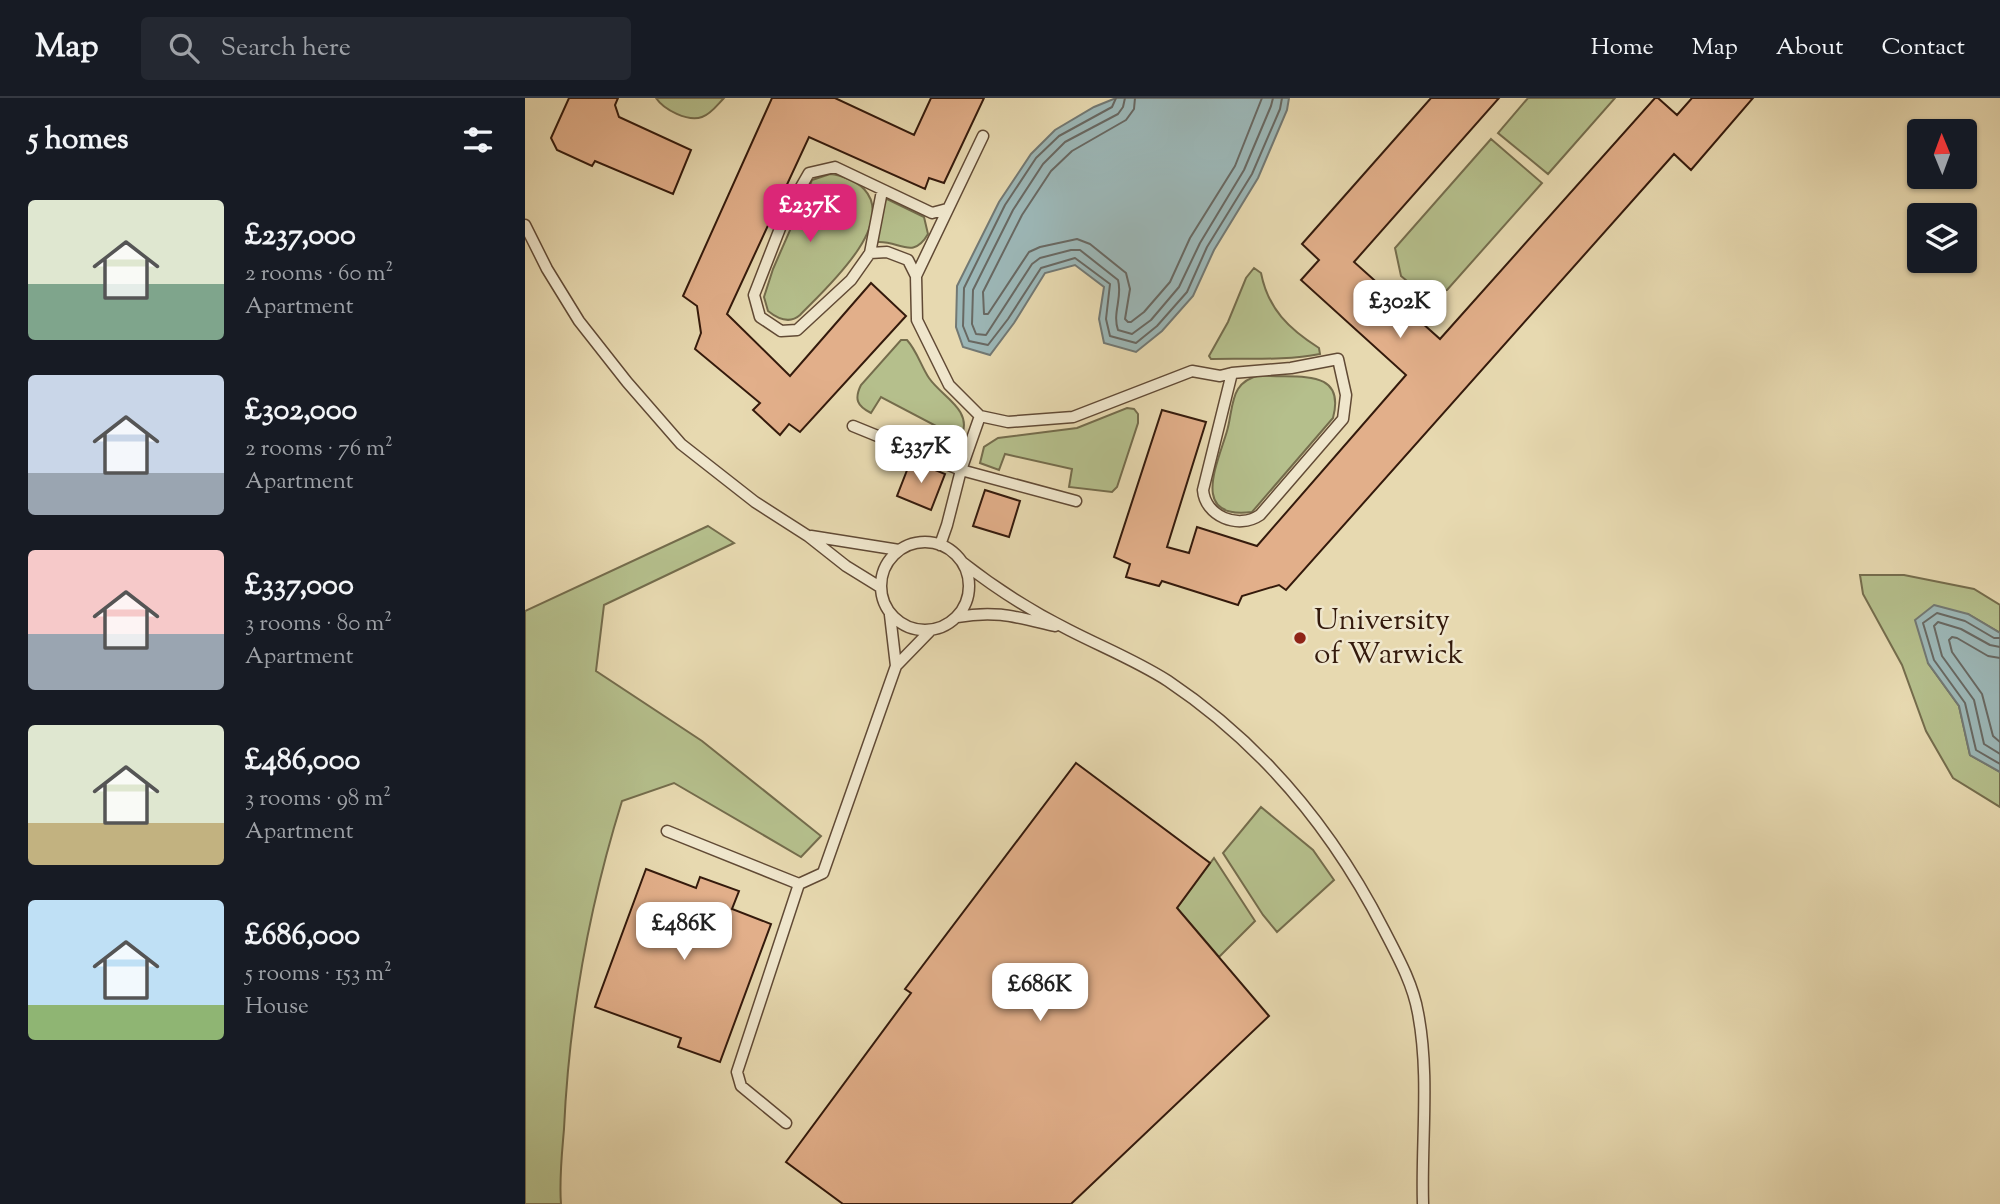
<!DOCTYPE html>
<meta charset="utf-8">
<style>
body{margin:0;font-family:"Sorts Mill Goudy",serif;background:#242831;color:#f1f3f6;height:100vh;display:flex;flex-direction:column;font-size:26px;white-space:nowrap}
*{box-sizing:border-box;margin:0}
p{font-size:23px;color:#9ea1a6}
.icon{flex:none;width:38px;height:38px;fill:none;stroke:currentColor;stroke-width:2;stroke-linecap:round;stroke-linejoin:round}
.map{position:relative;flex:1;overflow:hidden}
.details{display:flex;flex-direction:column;background:#171b24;width:525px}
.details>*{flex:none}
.needle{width:46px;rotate:359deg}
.controls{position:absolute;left:1382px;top:21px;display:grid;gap:14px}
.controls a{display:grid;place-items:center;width:70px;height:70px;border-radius:7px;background:#171b24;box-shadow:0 2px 5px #0004;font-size:35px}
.price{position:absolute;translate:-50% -60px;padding:0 16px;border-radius:14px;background:#fff;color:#222;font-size:23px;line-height:46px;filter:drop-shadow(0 2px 4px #0008)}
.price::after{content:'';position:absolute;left:50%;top:42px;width:21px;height:16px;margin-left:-10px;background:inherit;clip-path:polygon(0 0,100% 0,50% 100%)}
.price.selected{background:#db2777;color:#fff}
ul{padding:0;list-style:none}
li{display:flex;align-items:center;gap:21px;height:175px;padding:0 28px}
li span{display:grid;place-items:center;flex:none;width:196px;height:140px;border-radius:7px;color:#555}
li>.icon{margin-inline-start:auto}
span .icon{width:84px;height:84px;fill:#fffc;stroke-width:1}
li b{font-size:30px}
h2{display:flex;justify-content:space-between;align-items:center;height:84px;padding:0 28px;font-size:30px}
header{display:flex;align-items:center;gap:42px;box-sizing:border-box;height:98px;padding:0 35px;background:#171b24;border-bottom:2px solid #363941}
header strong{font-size:33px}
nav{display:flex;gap:38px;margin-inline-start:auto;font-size:24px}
.search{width:490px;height:63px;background:#242831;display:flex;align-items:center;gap:18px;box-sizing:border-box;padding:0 24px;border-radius:7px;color:#9ea1a6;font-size:26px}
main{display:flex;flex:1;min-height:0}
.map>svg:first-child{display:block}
</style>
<header>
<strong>Map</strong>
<div class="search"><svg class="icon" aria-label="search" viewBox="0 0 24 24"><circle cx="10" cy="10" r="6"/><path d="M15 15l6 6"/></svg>Search here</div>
<nav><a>Home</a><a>Map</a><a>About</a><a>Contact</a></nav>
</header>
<main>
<section class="details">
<h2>5 homes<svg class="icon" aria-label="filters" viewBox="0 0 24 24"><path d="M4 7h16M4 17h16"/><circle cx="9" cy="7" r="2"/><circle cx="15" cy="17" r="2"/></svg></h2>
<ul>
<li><span style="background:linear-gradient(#dfe7d0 60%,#7fa58c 0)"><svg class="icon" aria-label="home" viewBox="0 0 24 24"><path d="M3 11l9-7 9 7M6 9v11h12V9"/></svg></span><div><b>£237,000</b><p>2 rooms · 60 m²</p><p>Apartment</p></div></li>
<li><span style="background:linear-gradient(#c9d6e8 70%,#9aa5b1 0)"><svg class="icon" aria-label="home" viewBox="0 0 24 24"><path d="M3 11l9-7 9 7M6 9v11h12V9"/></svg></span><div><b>£302,000</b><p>2 rooms · 76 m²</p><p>Apartment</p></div></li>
<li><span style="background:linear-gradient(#f6c9c9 60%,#9aa5b1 0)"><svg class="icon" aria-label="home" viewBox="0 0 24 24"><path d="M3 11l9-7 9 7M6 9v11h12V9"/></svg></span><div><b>£337,000</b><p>3 rooms · 80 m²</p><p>Apartment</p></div></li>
<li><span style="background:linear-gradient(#dfe7d0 70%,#c2b280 0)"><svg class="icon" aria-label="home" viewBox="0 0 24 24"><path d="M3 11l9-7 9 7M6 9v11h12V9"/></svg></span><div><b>£486,000</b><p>3 rooms · 98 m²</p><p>Apartment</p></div></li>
<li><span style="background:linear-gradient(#bfe0f5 75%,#8fb573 0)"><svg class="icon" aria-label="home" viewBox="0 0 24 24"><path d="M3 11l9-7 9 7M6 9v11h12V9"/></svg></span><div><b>£686,000</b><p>5 rooms · 153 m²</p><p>House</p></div></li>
</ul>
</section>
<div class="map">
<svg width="1475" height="1106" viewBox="0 0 1475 1106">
<rect width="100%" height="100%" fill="#e7d9b0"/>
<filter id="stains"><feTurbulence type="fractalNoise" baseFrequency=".00286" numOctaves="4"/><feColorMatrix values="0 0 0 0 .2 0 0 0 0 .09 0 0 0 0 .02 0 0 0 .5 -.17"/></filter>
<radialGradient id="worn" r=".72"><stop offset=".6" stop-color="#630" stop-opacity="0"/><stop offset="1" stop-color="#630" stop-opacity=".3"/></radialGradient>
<!-- green -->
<path fill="#b5bf8c" stroke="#746c4c" stroke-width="2" d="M131 0H199C193 6 186 16 177 19 163 24 139 12 131 0Z
M1003 0H1090L1023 76 973 35Z
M966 41 1017 85 922 192 894 193 876 178 870 150Z
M305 76C316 77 331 83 339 91 373 127 298 193 275 217 265 226 253 221 243 213L239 199 248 171 287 82Z
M362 101 399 119 403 136C388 162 375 143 353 144L352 139 359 102Z
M729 170 736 175C743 211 764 231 794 250L795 256C759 263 723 260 686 261L684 258 703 224 721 180Z
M376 242H382C392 253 396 268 404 280 417 299 447 311 437 337 434 345 433 351 427 356L409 349 415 330 356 299 346 315C332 308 329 301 336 287Z
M735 277C767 282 822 267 808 320L727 414C665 422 692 367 702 333 706 320 706 302 713 291 718 283 727 279 735 277Z
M602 310 609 311 613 316V325L592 389 587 394 544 389 547 371 480 356 474 372 455 365 459 349 473 340 552 330Z
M183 428 209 445 79 507 71 573 177 643 296 738 276 759 149 685 97 703C64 809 44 921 39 1031 37 1055 34 1081 36 1106H0V513Z
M1335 477H1379L1449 491 1475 507V535L1443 516 1403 565 1434 608 1445 657 1475 674V709L1428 680 1401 633 1377 567 1338 496Z
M736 709 788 752 809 782 752 834 738 817 698 755Z
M689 760 730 823 694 859 652 810Z"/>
<!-- water -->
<path fill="#9cb7b7" stroke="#727873" stroke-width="2" d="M591 0H764L762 12 733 80 689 152 668 198 637 233 611 254 579 245 574 221 579 189 550 167 520 175 489 225 465 257 438 249 431 229 432 188 474 104 506 56 530 32 569 9Z
M1409 507 1443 516 1475 535V674L1445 657 1434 608 1403 565 1390 522Z"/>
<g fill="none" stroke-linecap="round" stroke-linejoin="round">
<!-- shore -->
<path stroke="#686862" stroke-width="2" d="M591 0 587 9 534 38 511 60 480 107 439 190 438 228 444 243 463 247 483 221 516 170 550 160 585 186 581 221 585 238 611 245 632 228 662 194 682 149 727 76 755 11 757 0
M600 0 598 9 593 16 540 44 518 66 488 112 448 192 447 226 451 236 461 237 507 166 515 160 546 152H555L593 182C598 199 587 215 593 232L607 236 626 222 654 189 675 145 719 72 746 8 748 0
M610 0 609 11 601 22 547 53 526 73 497 117 458 194 459 216H463L467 210 504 154 515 149 552 141 565 146 601 175 605 191 600 221 603 224H606L619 214 645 184 665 140 710 68 737 0
M1475 540H1469L1440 523 1412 515 1398 525 1409 562 1440 605 1451 652 1475 666
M1475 549 1465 547 1436 531 1413 524 1409 528 1417 558 1449 602 1459 646 1475 656
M1475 560 1463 558 1432 540 1427 539 1424 542 1427 554 1457 596 1468 638 1475 644"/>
</g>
<!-- building -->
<path fill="#e2af8a" stroke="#341a0c" stroke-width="2" d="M44 0H93L90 7 94 19 166 52 148 96 70 63 67 68 32 52 26 40Z
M247 0H310L389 37 406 0H459L419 85 404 80 400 91 284 39 202 216 265 278 346 185 381 218 275 334 264 326 255 337 228 312 235 305 170 251 176 235 172 208 158 198Z
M906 0H974L829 164 915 241 1130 0H1133L1152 17 1167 0H1228L1166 72 1149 56 761 492 754 487 717 498 713 507 637 483 634 488 601 479 605 466 589 459 637 312 681 324 642 449 664 455 672 429 732 448 881 277 776 182 794 162 777 146Z
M386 362 420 376 406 412 372 398Z
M460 392 495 403 484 439 448 428Z
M551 665 685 765 652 810 744 918 546 1106H318L261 1064 386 895 380 891Z
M121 771 171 790 175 779 214 793 207 811 246 826 195 964 153 949 156 940 70 909Z"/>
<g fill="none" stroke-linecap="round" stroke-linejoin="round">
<!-- service casing -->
<g stroke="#614a35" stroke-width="13">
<path id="service" d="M0 127 22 171 54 223 102 284 156 346 230 404 283 438 321 468 355 489
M345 155 357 93
M391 178 383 162 362 154 345 155 326 182 272 232 256 233 235 219 229 197 261 115 284 75 310 69 407 115 422 111
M455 318 424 287 392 222 391 178 458 38
M328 328 436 372 551 403
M286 438 374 452
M356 488a44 44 0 1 1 88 0a44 44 0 1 1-88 0Z
M415 447 422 427 436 372 455 318 483 324 548 319 667 273 695 278 707 275 678 392C680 418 713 432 735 417L818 321 821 297 813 261 766 270 707 275
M437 464C470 490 506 513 544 532 577 549 612 563 643 583 737 646 808 732 859 832 873 859 888 886 893 915 905 978 896 1043 898 1106
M365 517 371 568
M432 519C472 512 491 519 530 528
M142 733 274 786 298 775 371 568 405 533
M261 1025 216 988 212 974 274 786"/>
</g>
<!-- service -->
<use href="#service" stroke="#efe6cc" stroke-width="10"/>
</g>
<!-- markers -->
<circle fill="#8f2418" stroke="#efe6cc" stroke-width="2.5" cx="775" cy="540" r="7"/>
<g text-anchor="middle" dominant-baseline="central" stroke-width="5" stroke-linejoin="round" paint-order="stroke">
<!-- poi labels -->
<g font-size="30" fill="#341a0c" stroke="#efe6cc" text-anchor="start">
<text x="789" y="523">University<tspan x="789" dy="34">of Warwick</tspan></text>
</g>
</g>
<rect width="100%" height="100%" filter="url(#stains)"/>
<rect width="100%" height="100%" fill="url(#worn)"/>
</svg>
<div class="controls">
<a><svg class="needle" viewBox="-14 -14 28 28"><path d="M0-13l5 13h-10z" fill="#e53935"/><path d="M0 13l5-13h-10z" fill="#9ea1a6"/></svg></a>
<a><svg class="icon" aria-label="layers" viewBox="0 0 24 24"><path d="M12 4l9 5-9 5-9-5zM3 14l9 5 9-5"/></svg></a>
</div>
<b class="price selected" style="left:285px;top:146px">£237K</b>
<b class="price" style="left:875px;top:242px">£302K</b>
<b class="price" style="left:396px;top:387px">£337K</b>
<b class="price" style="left:159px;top:864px">£486K</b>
<b class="price" style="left:515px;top:925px">£686K</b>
</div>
</main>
